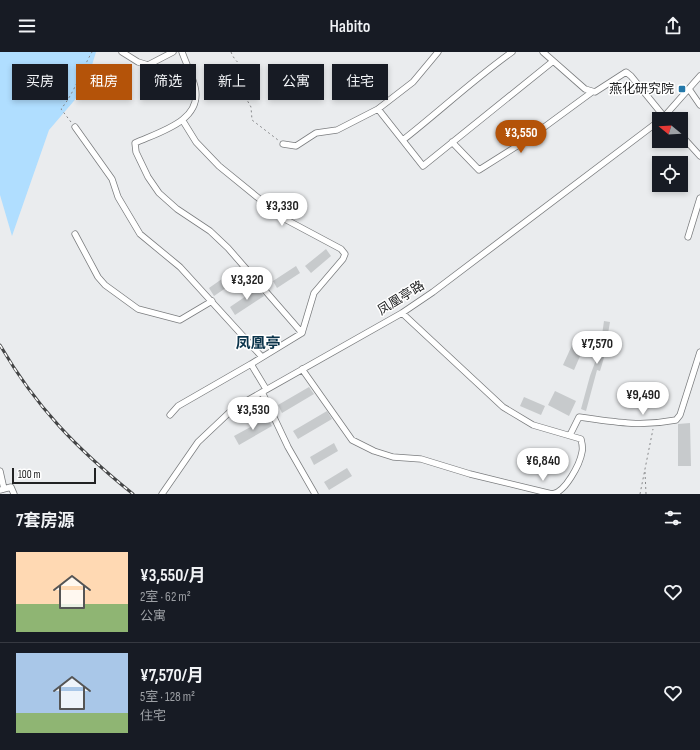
<!DOCTYPE html>
<html lang="zh">
<meta charset="utf-8">
<style>
body{margin:0;font-family:"Sofia Sans Condensed","Noto Sans SC",sans-serif;background:#242831;color:#f1f3f6;height:100vh;display:flex;flex-direction:column;font-size:15px;white-space:nowrap}
*{box-sizing:border-box;margin:0}
p{font-size:13px;color:#9ea1a6}
.icon{flex:none;width:22px;height:22px;fill:none;stroke:currentColor;stroke-width:2;stroke-linecap:round;stroke-linejoin:round}
.map{position:relative;height:442px;overflow:hidden}
.side{display:flex;flex-direction:column;background:#171b24;flex:1}
.side>*{flex:none}
.banner{position:absolute;left:12px;top:12px;width:400px;height:36px;display:flex;gap:8px}
.needle{width:26px;rotate:288deg}
.fabs{position:absolute;left:652px;top:60px;display:grid;gap:8px}
.fabs a{display:grid;place-items:center;width:36px;height:36px;border-radius:0px;background:#171b24;box-shadow:0 2px 6px #0003;font-size:20px}
.scale{position:absolute;left:12px;bottom:10px;width:84px;box-sizing:border-box;padding-left:4px;border:2px solid #212223;border-top:0;font-size:11px;line-height:14px;white-space:nowrap;color:#212223;-webkit-text-stroke:3px #fff;paint-order:stroke}
.price{position:absolute;translate:-50% -34px;padding:0 9px;border-radius:14px;background:#fff;color:#222;font-size:13px;line-height:26px;filter:drop-shadow(0 1px 2px #0008)}
.price::after{content:'';position:absolute;left:50%;top:24px;width:12px;height:9px;margin-left:-6px;background:inherit;clip-path:polygon(0 0,100% 0,50% 100%)}
.price.active{background:#b45309;color:#fff}
ul{padding:0;list-style:none}
li{display:flex;align-items:center;gap:12px;height:100px;padding:0 16px}
li+li{border-top:1px solid #363941}
li span{display:grid;place-items:center;flex:none;width:112px;height:80px;border-radius:0px;color:#555}
li>.icon{margin-inline-start:auto}
span .icon{width:48px;height:48px;fill:#fffc;stroke-width:1}
li b{font-size:17px}
h2{display:flex;justify-content:space-between;align-items:center;height:48px;padding:0 16px;font-size:17px}
.pill{padding:0 14px;border-radius:0px;background:#171b24;box-shadow:0 2px 6px #0003;font-size:14px;line-height:36px}
.pill.active{background:#b45309;color:#fff}
header{display:flex;justify-content:space-between;align-items:center;height:52px;padding:0 16px;background:#171b24;font-size:18px;font-weight:600}
.map>svg:first-child{display:block}
</style>
<header><svg class="icon" aria-label="menu" viewBox="0 0 24 24"><path d="M4 6h16M4 12h16M4 18h16"/></svg>Habito<svg class="icon" aria-label="share" viewBox="0 0 24 24"><path d="M12 15V3M7 8l5-5 5 5M5 13v7h14v-7"/></svg></header>
<div class="map">
<svg width="700" height="442" viewBox="0 0 700 442">
<rect width="100%" height="100%" fill="#eaecee"/>
<!-- green -->
<path fill="#b0deff" d="M0 0H96L85 36 49 78 12 184 0 143Z"/>
<!-- building -->
<path fill="#c7cacc" d="M326 197 331 204 311 221 305 214Z
M296 214 300 221 277 236 273 229Z
M239 215 245 223 214 244 209 236Z
M258 236 264 244 235 263 230 255Z
M604 269 610 270 605 299H606L600 319 597 318 586 359 581 357 590 324 600 297Z
M573 291 584 295 574 318 563 313Z
M309 335 314 342 282 361 278 353Z
M555 339 576 349 569 364 548 353Z
M524 345 545 354 541 363 520 354Z
M327 359 332 367 298 387 293 379Z
M267 366 272 374 239 393 234 384Z
M690 371 691 414H678V372Z
M334 391 338 399 314 413 310 405Z
M347 416 352 424 329 438 324 430Z"/>
<g fill="none" stroke-linecap="round" stroke-linejoin="round">
<!-- minor casing -->
<g stroke="#7b7d7f" stroke-width="7">
<path id="minor" d="M122 0 138 10 148 13 173 0
M182 0C186 11 192 23 195 35 203 69 159 80 135 91L136 100 148 125 159 141 177 157 210 179 228 196 302 281
M438 0 413 30 378 57 423 114 552 10
M543 0 585 37 595 40 626 20 631 24 666 67
M689 37 700 53
M662 67 700 24
M183 69 196 90 219 114 262 149 281 165 341 197 345 202 343 207 314 241 302 281 251 312 266 337
M75 75 112 127 118 145 140 182 180 215 262 305
M681 83 700 104
M403 88C440 59 474 27 512 0
M452 90 479 118 528 87 592 40
M283 92 296 94 316 81 337 78 378 57
M75 182 98 225 105 233 138 257 180 268 212 249
M688 185 700 146
M302 317 352 388 374 399 393 405 421 407 470 422 552 442C565 441 580 412 582 400 583 396 582 391 581 387L533 373 503 355 402 261
M262 340 288 395 315 442
M170 363 178 354 251 312
M570 383 579 365C614 370 640 375 676 368L680 363 700 300
M0 419 4 437
M0 438 11 435 14 442
M162 442 198 390 234 356 402 261 433 240 659 69"/>
</g>
<!-- path -->
<path stroke="#88898b" stroke-width="1" stroke-dasharray="2 3" stroke-linecap="butt" d="M231 0C235 10 239 10 244 17 250 24 249 39 247 48L251 55 252 68 278 88
M71 70 61 57C75 40 81 19 92 0
M645 420 646 442
M640 442 653 377"/>
<!-- minor -->
<use href="#minor" stroke="#fff" stroke-width="5.5"/>
<!-- rail casing -->
<g stroke="#444546" stroke-width="3">
<path id="rail" d="M0 293C36 355 77 397 133 442"/>
</g>
<!-- rail -->
<use href="#rail" stroke="#fff" stroke-width="1.5" stroke-dasharray="4.5" stroke-linecap="butt"/>
</g>
<!-- markers -->
<rect fill="#2478a9" stroke="#fff" stroke-width="1.5" x="678" y="33" width="8" height="8" rx="2"/>
<g text-anchor="middle" dominant-baseline="central" stroke-width="3" stroke-linejoin="round" paint-order="stroke">
<!-- poi labels -->
<g font-size="13" fill="#212223" stroke="#fff" text-anchor="end">
<text x="674" y="37">燕化研究院</text>
</g>
<!-- street labels -->
<g font-size="13" fill="#212223" stroke="#fff">
<text transform="translate(401 246) rotate(-32)">凤凰亭路</text>
</g>
<!-- quarter labels -->
<g font-size="15" font-weight="bold" fill="#0a334a" stroke="#fff">
<text x="258" y="291">凤凰亭</text>
</g>
</g>
</svg>
<div class="fabs">
<a><svg class="needle" viewBox="-14 -14 28 28"><path d="M0-13l5 13h-10z" fill="#e53935"/><path d="M0 13l5-13h-10z" fill="#9ea1a6"/></svg></a>
<a><svg class="icon" aria-label="locate" viewBox="0 0 24 24"><circle cx="12" cy="12" r="6"/><path d="M12 2v4M12 18v4M2 12h4M18 12h4"/></svg></a>
</div>
<div class="scale">100 m</div>
<b class="price active" style="left:521px;top:102px">¥3,550</b>
<b class="price" style="left:282px;top:175px">¥3,330</b>
<b class="price" style="left:247px;top:249px">¥3,320</b>
<b class="price" style="left:597px;top:313px">¥7,570</b>
<b class="price" style="left:643px;top:364px">¥9,490</b>
<b class="price" style="left:253px;top:379px">¥3,530</b>
<b class="price" style="left:543px;top:430px">¥6,840</b>
<div class="banner">
<a class="pill">买房</a>
<a class="pill active">租房</a>
<a class="pill">筛选</a>
<a class="pill">新上</a>
<a class="pill">公寓</a>
<a class="pill">住宅</a>
</div>
</div>
<section class="side">
<h2>7套房源<svg class="icon" aria-label="filters" viewBox="0 0 24 24"><path d="M4 7h16M4 17h16"/><circle cx="9" cy="7" r="2"/><circle cx="15" cy="17" r="2"/></svg></h2>
<ul>
<li><span style="background:linear-gradient(#ffd9b3 65%,#8fb573 0)"><svg class="icon" aria-label="home" viewBox="0 0 24 24"><path d="M3 11l9-7 9 7M6 9v11h12V9"/></svg></span><div><b>¥3,550/月</b><p>2室 · 62 m²</p><p>公寓</p></div><svg class="icon" aria-label="heart" viewBox="0 0 24 24"><path d="M12 20l-8-8c-3-5 5-10 8-4 3-6 11-1 8 4z"/></svg></li>
<li><span style="background:linear-gradient(#a9c7e8 75%,#8fb573 0)"><svg class="icon" aria-label="home" viewBox="0 0 24 24"><path d="M3 11l9-7 9 7M6 9v11h12V9"/></svg></span><div><b>¥7,570/月</b><p>5室 · 128 m²</p><p>住宅</p></div><svg class="icon" aria-label="heart" viewBox="0 0 24 24"><path d="M12 20l-8-8c-3-5 5-10 8-4 3-6 11-1 8 4z"/></svg></li>
</ul>
</section>
